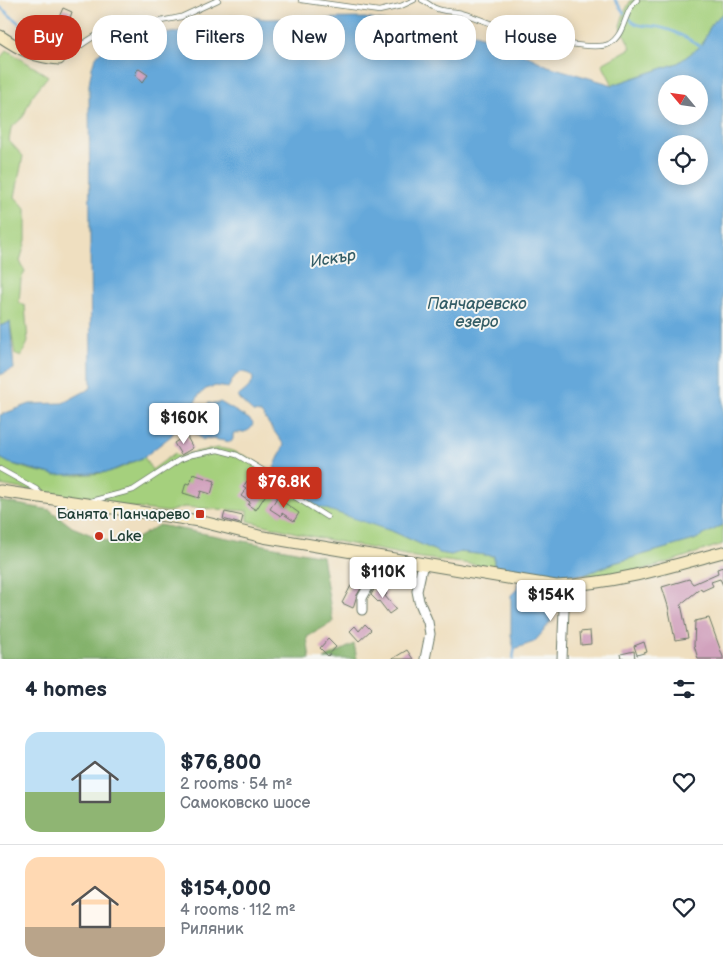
<!DOCTYPE html>
<meta charset="utf-8">
<style>
body{margin:0;font-family:"Balsamiq Sans",sans-serif;background:#f2f2f3;color:#1f2937;height:100vh;display:flex;flex-direction:column;font-size:19px;white-space:nowrap}
*{box-sizing:border-box;margin:0}
p{font-size:16px;color:#747a83}
.icon{flex:none;width:28px;height:28px;fill:none;stroke:currentColor;stroke-width:2;stroke-linecap:round;stroke-linejoin:round}
.map{position:relative;height:659px;overflow:hidden}
.side{display:flex;flex-direction:column;background:#fff;flex:1}
.side>*{flex:none}
.top-card{position:absolute;left:15px;top:15px;width:694px;height:45px;display:flex;gap:10px}
.needle{width:32px;rotate:299deg}
.buttons{position:absolute;left:658px;top:75px;display:grid;gap:10px}
.buttons a{display:grid;place-items:center;width:50px;height:50px;border-radius:50%;background:#fff;box-shadow:0 2px 12px #0003;font-size:25px}
.price{position:absolute;translate:-50% -42px;padding:0 11px;border-radius:5px;background:#fff;color:#222;font-size:16px;line-height:32px;filter:drop-shadow(0 1px 2px #0008)}
.price::after{content:'';position:absolute;left:50%;top:30px;width:15px;height:11px;margin-left:-8px;background:inherit;clip-path:polygon(0 0,100% 0,50% 100%)}
.price.on{background:#c8321e;color:#fff}
ul{padding:0;list-style:none}
li{display:flex;align-items:center;gap:15px;height:125px;padding:0 25px}
li+li{border-top:1px solid #e0e1e3}
li span{display:grid;place-items:center;flex:none;width:140px;height:100px;border-radius:15px;color:#555}
li>.icon{margin-inline-start:auto}
span .icon{width:60px;height:60px;fill:#fffc;stroke-width:1}
li b{font-size:21px}
h2{display:flex;justify-content:space-between;align-items:center;height:60px;padding:0 25px;font-size:21px}
.pill{padding:0 18px;border-radius:20px;background:#fff;box-shadow:0 2px 12px #0003;font-size:18px;line-height:45px}
.pill.on{background:#c8321e;color:#fff}
.map>svg:first-child{display:block}
</style>
<div class="map">
<svg width="723" height="659" viewBox="0 0 723 659">
<rect width="100%" height="100%" fill="#f6f6f2"/>
<filter id="ink" filterUnits="userSpaceOnUse"><feTurbulence type="fractalNoise" baseFrequency=".02" numOctaves="2"/><feDisplacementMap in="SourceGraphic" scale="10" xChannelSelector="R" yChannelSelector="G"/><feConvolveMatrix kernelMatrix="1 2 1 2 8 2 1 2 1" color-interpolation-filters="sRGB"/></filter>
<filter id="wash" filterUnits="userSpaceOnUse"><feTurbulence type="fractalNoise" baseFrequency=".0096" numOctaves="4" result="noise"/><feDisplacementMap in="SourceGraphic" scale="20" xChannelSelector="R" yChannelSelector="G"/><feGaussianBlur stdDeviation="1.12" result="paint"/><feColorMatrix in="noise" values="0 0 0 0 0 0 0 0 0 0 0 0 0 0 0 0 0 1.4 0 .05"/><feComposite in="paint" operator="in"/></filter>
<g filter="url(#wash)">
<rect width="100%" height="100%" fill="#efdfc0"/>
<!-- green -->
<path fill="#a5d07d" stroke="#628658" d="M631 0H723V13L712 23 701 46 678 63 613 85 602 64 631 48 620 26 624 13Z
M7 50 48 76 32 96 23 117 11 128 9 141 23 156 15 197 26 209V240L20 261 25 272 21 279 19 302 25 306 28 342 21 357 15 354 10 322 0 326V58Z
M218 448C225 449 231 450 237 453 256 459 271 474 286 485 294 491 302 494 309 501L394 532 440 553 451 555 460 552 494 556V567L415 557 305 535 248 521V511L184 507 168 512 125 507 0 485V458C31 475 73 478 107 472 119 470 132 462 144 457L152 470 175 453 179 457 190 453Z
M723 525V544C678 558 632 579 584 575L614 563 694 540Z"/>
<!-- forest -->
<path fill="#84b26c" stroke="#527850" d="M0 501 50 510 72 527 111 543 134 540 159 525 322 556 333 622 307 637 310 659H0Z
M354 644 357 659H324Z"/>
<!-- water -->
<path fill="#65a8da" stroke="#427287" fill-rule="evenodd" d="M723 13V525L694 540 614 563 584 575H548L533 591 535 596 551 598 554 606 551 621 542 633 534 642 514 649 511 635V595L517 589 520 571 494 567V556L460 552 451 555 440 553 394 532 317 506C309 501 300 495 297 485L300 481C294 474 282 473 274 468L284 445 261 413 253 412 237 397C247 390 265 375 241 372L235 376 228 388 216 386 206 389 199 395 188 414 171 436 144 457 109 472 55 475 9 463 0 458V415L30 404 63 403 91 388 89 85C94 51 96 54 123 37L140 42 157 35 205 28 222 18 236 15 266 19 365 18 395 23 432 17 514 49 548 66 613 85 678 63 701 46 712 23ZM666 84H699V116H666ZM666 144H699V176H666Z
M10 322 14 369 0 375V326Z
M220 402 249 419 253 423C252 433 241 432 233 434V439L231 442 206 438 203 440 196 434V430L208 417 206 407 208 403 216 404Z"/>
<g fill="none" stroke-linecap="round" stroke-linejoin="round">
<!-- stream -->
<path stroke="#65a8da" stroke-width="2.5" d="M615 0 624 13
M0 7 20 24 30 37
M629 18C637 28 646 25 658 27 674 30 689 39 702 47
M513 659 515 646"/>
</g>
<g id="blocks">
<!-- building -->
<path fill="#d1a2bd" d="M63 8 72 12 69 21 59 17Z
M139 69 148 75 142 83 135 75 137 70Z
M186 435 193 448 181 455 174 443Z
M193 474 215 481 211 494 201 491 199 498 183 493 186 483 190 484Z
M254 477 270 488 256 510 248 505 250 502 241 496 246 489 243 487 247 481 250 483Z
M279 494 284 497 282 501 299 513 294 521 282 513 281 516 270 509Z
M225 512 243 516 241 524 223 519Z
M723 567V585L720 579 711 582 713 586 702 591 701 588 681 604 688 638 675 640 668 606 662 587 689 579 693 584 718 573 717 569Z
M359 570 369 575 357 595 353 608 342 603Z
M376 586H379L387 594 385 596 396 609 389 614 379 601 378 602 371 595Z
M709 618 723 657V659H698L694 645 695 621Z
M365 624 371 630 359 641 350 631 355 626 359 631Z
M590 631 591 644 581 645 580 632Z
M328 639 336 647 328 656 320 648Z
M644 642 647 652 637 655 634 646Z
M407 650 413 659H392Z
M634 651 635 659H622L621 654Z"/>
</g>
</g>
<g filter="url(#ink)">
<use href="#blocks" fill-opacity="0" stroke="#687665" stroke-width="1"/>
<g fill="none" stroke-linecap="round" stroke-linejoin="round">
<!-- lane casing -->
<g stroke="#687665" stroke-width="6">
<path id="lane" d="M301 0 379 11 401 6 414 0
M422 0C427 2 430 6 435 8 443 12 453 11 461 13 482 19 502 29 523 35 538 39 596 51 609 44 626 34 623 12 637 0
M60 59C75 51 86 40 101 33L181 17 218 0
M0 469 36 489 41 495
M91 501 133 490 179 460 192 455 218 450 237 455 264 471 295 497 327 517"/>
</g>
<!-- street casing -->
<g stroke="#687665" stroke-width="11">
<path id="street" d="M423 563 417 591 419 601 428 622 430 634 425 659
M362 610V598L372 580 419 578
M562 659 565 585"/>
</g>
<!-- secondary casing -->
<g stroke="#687665" stroke-width="13">
<path id="secondary" d="M0 36C21 50 34 57 59 59
M0 491 199 521 263 537 556 586C614 584 668 567 723 552"/>
</g>
<!-- lane -->
<use href="#lane" stroke="#fff" stroke-width="4.5"/>
<!-- street -->
<use href="#street" stroke="#fff" stroke-width="9"/>
<!-- secondary -->
<use href="#secondary" stroke="#f6e9c3" stroke-width="11"/>
</g>
</g>
<!-- markers -->
<g fill="#c8321e" stroke="#f6f6f2" stroke-width="2">
<rect x="195" y="509" width="10" height="10" rx="2.5"/>
<circle cx="99" cy="536" r="5"/>
</g>
<g text-anchor="middle" dominant-baseline="central" stroke-width="4" stroke-linejoin="round" paint-order="stroke">
<!-- poi labels -->
<g font-size="15" fill="#1f3d34" stroke="#f6f6f2" text-anchor="end">
<text x="190" y="514">Банята Панчарево</text>
<text x="109" y="536" text-anchor="start">Lake</text>
</g>
<!-- water labels -->
<g font-size="16" font-style="italic" fill="#345d66" stroke="#f6f6f2">
<text transform="translate(333 259) rotate(-9)">Искър</text>
<text x="477" y="304">Панчаревско<tspan x="477" dy="18">езеро</tspan></text>
</g>
</g>
</svg>
<div class="buttons">
<a><svg class="needle" viewBox="-14 -14 28 28"><path d="M0-13l5 13h-10z" fill="#e53935"/><path d="M0 13l5-13h-10z" fill="#747a83"/></svg></a>
<a><svg class="icon" aria-label="locate" viewBox="0 0 24 24"><circle cx="12" cy="12" r="6"/><path d="M12 2v4M12 18v4M2 12h4M18 12h4"/></svg></a>
</div>
<b class="price" style="left:184px;top:445px">$160K</b>
<b class="price on" style="left:284px;top:509px">$76.8K</b>
<b class="price" style="left:383px;top:599px">$110K</b>
<b class="price" style="left:551px;top:622px">$154K</b>
<div class="top-card">
<a class="pill on">Buy</a>
<a class="pill">Rent</a>
<a class="pill">Filters</a>
<a class="pill">New</a>
<a class="pill">Apartment</a>
<a class="pill">House</a>
</div>
</div>
<section class="side">
<h2>4 homes<svg class="icon" aria-label="filters" viewBox="0 0 24 24"><path d="M4 7h16M4 17h16"/><circle cx="9" cy="7" r="2"/><circle cx="15" cy="17" r="2"/></svg></h2>
<ul>
<li><span style="background:linear-gradient(#bfe0f5 60%,#8fb573 0)"><svg class="icon" aria-label="home" viewBox="0 0 24 24"><path d="M3 11l9-7 9 7M6 9v11h12V9"/></svg></span><div><b>$76,800</b><p>2 rooms · 54 m²</p><p>Самоковско шосе</p></div><svg class="icon" aria-label="heart" viewBox="0 0 24 24"><path d="M12 20l-8-8c-3-5 5-10 8-4 3-6 11-1 8 4z"/></svg></li>
<li><span style="background:linear-gradient(#ffd9b3 70%,#b9a48a 0)"><svg class="icon" aria-label="home" viewBox="0 0 24 24"><path d="M3 11l9-7 9 7M6 9v11h12V9"/></svg></span><div><b>$154,000</b><p>4 rooms · 112 m²</p><p>Риляник</p></div><svg class="icon" aria-label="heart" viewBox="0 0 24 24"><path d="M12 20l-8-8c-3-5 5-10 8-4 3-6 11-1 8 4z"/></svg></li>
</ul>
</section>
